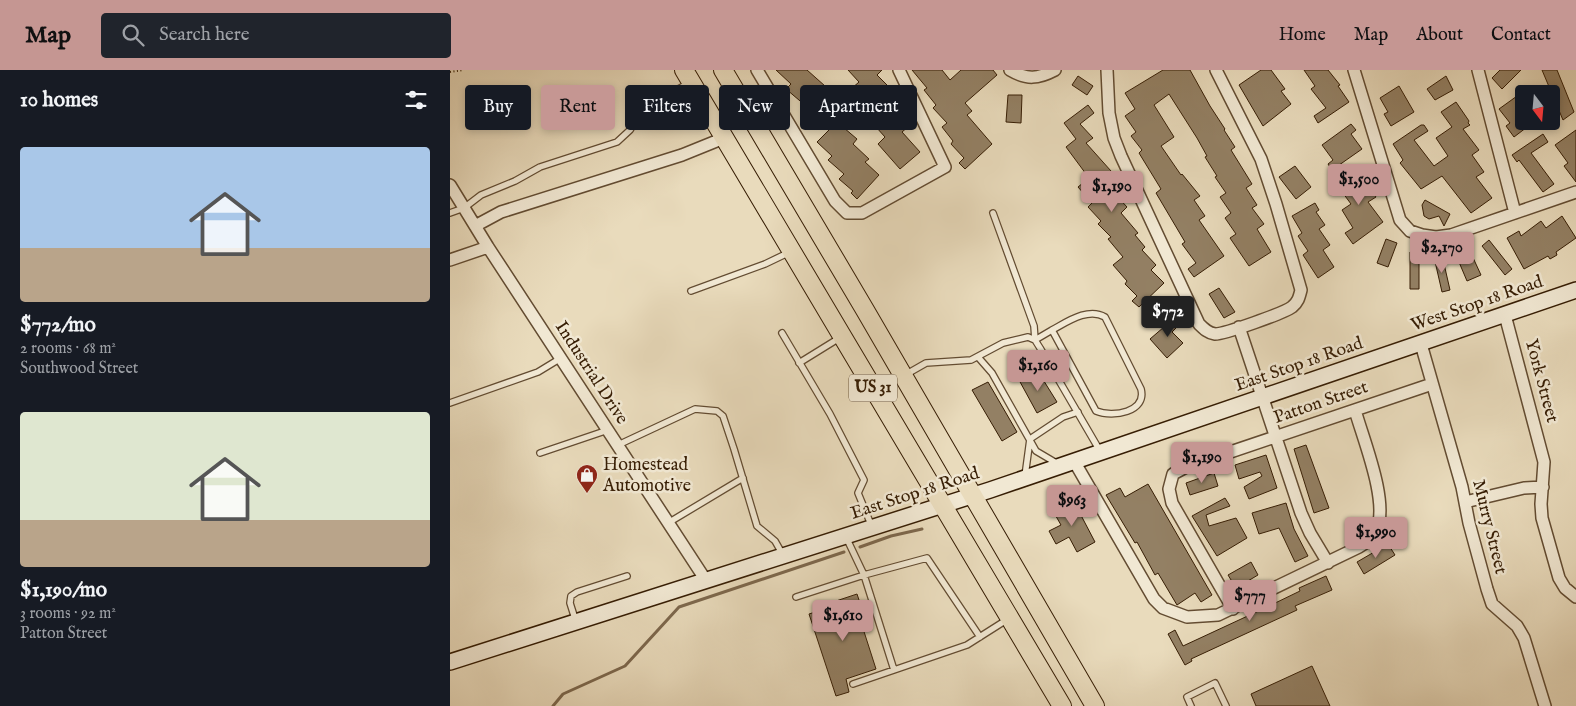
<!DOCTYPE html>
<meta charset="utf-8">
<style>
body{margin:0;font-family:"IM FELL English",serif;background:#20242c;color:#f1f3f6;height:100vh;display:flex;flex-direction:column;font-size:19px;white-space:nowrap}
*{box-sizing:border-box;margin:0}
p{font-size:16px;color:#9ea1a6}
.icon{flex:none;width:28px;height:28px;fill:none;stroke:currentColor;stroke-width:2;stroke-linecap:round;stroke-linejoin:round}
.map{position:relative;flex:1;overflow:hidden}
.side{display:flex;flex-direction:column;background:#171b24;width:450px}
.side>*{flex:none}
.top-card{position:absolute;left:15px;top:15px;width:475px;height:45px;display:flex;gap:10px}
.needle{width:32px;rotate:164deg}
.controls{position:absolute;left:1065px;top:15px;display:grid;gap:10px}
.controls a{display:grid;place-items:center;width:45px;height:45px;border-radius:5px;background:#171b24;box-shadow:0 2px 8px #0003;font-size:25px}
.price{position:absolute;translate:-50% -42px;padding:0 11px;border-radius:5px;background:#c59692;color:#111;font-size:16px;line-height:32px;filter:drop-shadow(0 1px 2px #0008)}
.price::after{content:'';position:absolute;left:50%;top:30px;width:15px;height:11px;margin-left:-8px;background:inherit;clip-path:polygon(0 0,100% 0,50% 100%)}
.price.on{background:#222;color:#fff}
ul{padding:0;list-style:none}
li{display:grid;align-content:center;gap:10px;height:265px;padding:0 20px}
li span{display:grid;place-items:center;height:155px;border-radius:5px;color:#555}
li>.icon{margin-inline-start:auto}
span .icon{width:90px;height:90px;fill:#fffc;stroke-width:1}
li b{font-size:21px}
h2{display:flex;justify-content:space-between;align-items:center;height:60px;padding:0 20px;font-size:21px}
.chip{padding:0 18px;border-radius:5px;background:#171b24;box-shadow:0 2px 8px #0003;font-size:18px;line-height:45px}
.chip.on{background:#c59692;color:#111}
header{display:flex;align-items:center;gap:30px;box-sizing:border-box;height:70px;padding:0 25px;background:#c59692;color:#111}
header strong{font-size:24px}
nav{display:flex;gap:28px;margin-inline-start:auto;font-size:18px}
.search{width:350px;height:45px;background:#20242c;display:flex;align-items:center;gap:12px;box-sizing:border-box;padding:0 18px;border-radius:5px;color:#9ea1a6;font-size:19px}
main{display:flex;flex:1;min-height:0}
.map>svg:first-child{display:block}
</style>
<header>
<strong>Map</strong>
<div class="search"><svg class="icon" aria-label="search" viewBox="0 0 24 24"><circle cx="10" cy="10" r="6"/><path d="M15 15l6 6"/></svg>Search here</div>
<nav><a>Home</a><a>Map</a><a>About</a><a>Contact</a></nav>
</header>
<main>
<section class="side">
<h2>10 homes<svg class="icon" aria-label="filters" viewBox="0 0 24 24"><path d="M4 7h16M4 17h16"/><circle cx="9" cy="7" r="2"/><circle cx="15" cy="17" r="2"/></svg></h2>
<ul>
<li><span style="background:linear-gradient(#a9c7e8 65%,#b9a48a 0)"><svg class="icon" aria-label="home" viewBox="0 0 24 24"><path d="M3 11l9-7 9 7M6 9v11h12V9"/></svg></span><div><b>$772/mo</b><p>2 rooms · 68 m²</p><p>Southwood Street</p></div></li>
<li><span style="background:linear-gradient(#dfe7d0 70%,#b9a48a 0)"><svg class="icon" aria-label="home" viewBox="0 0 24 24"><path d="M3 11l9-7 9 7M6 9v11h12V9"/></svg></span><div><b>$1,190/mo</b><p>3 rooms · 92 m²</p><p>Patton Street</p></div></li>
</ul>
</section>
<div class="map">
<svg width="1126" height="636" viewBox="0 0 1126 636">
<rect width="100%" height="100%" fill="#e9dbbc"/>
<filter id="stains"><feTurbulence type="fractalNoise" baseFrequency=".004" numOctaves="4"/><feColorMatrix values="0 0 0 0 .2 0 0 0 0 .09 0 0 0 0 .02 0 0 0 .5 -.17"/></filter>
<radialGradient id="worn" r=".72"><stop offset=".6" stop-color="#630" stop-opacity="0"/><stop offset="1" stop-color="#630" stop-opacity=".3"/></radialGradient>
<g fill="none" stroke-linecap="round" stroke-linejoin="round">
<!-- stream -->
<path stroke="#7d684d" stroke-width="3" d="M410 477 441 466 472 459
M103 636 113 624 175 596 229 537 394 482"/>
</g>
<!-- building -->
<path fill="#938064" stroke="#361d04" d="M326 0H357L375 16 356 36 336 19 341 14Z
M398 0H432L427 5 440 18 436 22 450 37 445 41 459 56 452 62 470 82 450 99 428 74 435 67 409 38 414 33 401 19 409 12Z
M462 0H492L500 10 511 0H543L547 5 515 33 522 41 517 45 542 74 515 99 509 93 514 88 501 74 503 71 492 57 497 53 483 38 486 35 474 20 477 18Z
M713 0H740L760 36 775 59 774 60 785 77 781 80 802 114 796 118 807 135 802 138 814 154 807 159 821 182 799 196 780 168 786 164 775 148 781 143 770 127 776 123 765 107 767 106 755 87 757 86 747 68 719 24 704 35 724 67 711 76 731 105 732 104 750 126 744 130 755 146 749 150 774 186 744 207 738 199 746 193 732 174 735 172 706 123 711 119 689 83 692 80 681 66 686 62 675 46 685 39 675 23Z
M811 0H821L835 19 831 21 841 34 813 56 789 15Z
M854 0H878L890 15 888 16 899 32 868 53 864 46 876 38 861 19 865 16Z
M1050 0H1071L1052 19 1042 8Z
M1092 0H1107L1124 42 1113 50Z
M628 6 643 16 637 25 622 15Z
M996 6 1003 20 985 30 977 19Z
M949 16 964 42 941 56 934 44 938 42 930 28Z
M1074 21V51H1085L1064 67 1056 56 1060 53 1049 39Z
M558 25H572L571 53 556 52Z
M1006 32 1019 51 1018 53 1020 55 1013 59 1029 80 1022 85 1034 102 1026 107 1042 128 1021 143 992 106 971 119 950 93 953 90 943 74 971 55H974L978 61 964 70 984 96 998 86 986 68 1002 57 991 42Z
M638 35 644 43 630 54 643 68 636 73 661 101 657 105 670 120 665 124 677 137 671 143 688 163 685 165 695 177 692 180 706 195 701 200 714 213 689 237 682 231 687 226 675 214 677 211 663 195 673 187 658 169 661 167 648 154 651 151 638 137 642 133 628 117 639 108 616 77 626 69 614 53Z
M387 52 407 69 403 74 419 89 415 92 429 105 407 129 401 123 403 121 389 109 394 104 378 90 382 86 367 72Z
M901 54 906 60 901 64 912 79 882 100 878 94 883 90 872 75Z
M1126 60V112L1114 96 1118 93 1105 75Z
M1093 64 1098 72 1081 83 1104 114 1093 122 1069 90 1067 92 1062 85Z
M845 96 861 117 846 129 829 107Z
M912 98 920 109 916 112 926 127 918 132 933 152 903 174 895 163 903 158 892 140 901 134 887 115Z
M975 130 1000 144 994 156 989 146 979 149 974 146 972 135Z
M865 133 869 140 866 142 875 155 869 159 880 175 873 180 884 197 868 208 853 185 858 181 848 166 852 163 842 146Z
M1112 146 1126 168 1106 182 1107 185 1100 189 1098 186 1074 199 1057 168 1069 161 1071 166 1091 151 1096 158Z
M936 169 947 173 938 197 927 193Z
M1039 170 1062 199 1055 205 1032 176Z
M1019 179 1031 205 1017 211 1006 185Z
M960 182H969V219H960Z
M992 185 1000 220 992 222 984 187Z
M769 218 785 242 774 248 759 224Z
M728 245 733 251 722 262 733 273 717 288 700 269Z
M587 300 607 332 587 343 569 310Z
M538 312 567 362 552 371 522 320Z
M856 375 879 438 864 443 844 379Z
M816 385 827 418 799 429 794 417 812 406 810 402 789 409 785 395Z
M764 403 768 416 740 425 736 413Z
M698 414 762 525 751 532 745 523 727 535 708 503 705 505 687 472 685 473 656 425 670 418 675 427Z
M775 428 780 436 756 445 759 456 786 448 797 468 767 486 742 446Z
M623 430 645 472 627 482 619 467 606 474 599 461 611 455 603 441Z
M836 433 844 459 858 486 845 492 829 458 809 464 802 443Z
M938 474 945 485 914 504 907 492Z
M801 492 808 505 786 518 778 505Z
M876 506 882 520 845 536 847 540 741 589 742 591 735 595 718 564 725 560 733 576 817 537 850 521 849 518Z
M407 524 414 545 409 546 426 599 396 609 399 622 386 626 359 544 387 535 386 531Z
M862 596 880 636H806L801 624Z"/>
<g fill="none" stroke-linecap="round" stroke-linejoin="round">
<!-- lane casing -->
<g stroke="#634c32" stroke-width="8">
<path id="lane" d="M0 143 14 138 31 125 65 111 90 97 167 72 180 60 194 36 240 13
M543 143 584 256 585 270 602 260 646 341C663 348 697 342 691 319L655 247C638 237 617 252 602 260
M241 221 315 194 340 182
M332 263 380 344 414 410 408 423 422 457
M528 287 542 303 586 381 608 394
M349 293 391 267
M455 305 476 293 521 290 553 273 578 267 585 270 590 278 650 381
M0 333 88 302 111 288
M168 375 245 339 267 341 273 346 284 379 307 456 325 471 333 485
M90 383 158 360
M575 406 580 369 613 347 628 342
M218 453 293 408
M396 467 414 505 444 600 517 575 558 549
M346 527 414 505 477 488 530 567
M126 552 120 533 121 526 127 522 177 506
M403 614 444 600
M741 636 737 627 765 613 776 636"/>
</g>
<!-- street casing -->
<g stroke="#634c32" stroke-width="14">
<path id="street" d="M307 0 385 131 397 143H412L495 97 449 0
M560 0C577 10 588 9 605 0
M657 0 659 43 664 68 671 86 749 254C754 259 758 263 765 264 775 264 834 243 842 237 848 232 849 228 851 220L826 134 811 89 766 0
M904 0 950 150 960 161 972 165 986 167 1001 165 1126 122
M1028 0 1065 143
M0 115 38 177 255 509
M25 156 51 142 232 85 274 68
M0 190 38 177
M1055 245 1094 392 1091 434 1092 448 1109 508 1115 518 1126 527
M789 257 851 443 860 463 878 493
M971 274 1012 417 1019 453 1037 519 1042 534 1067 556 1074 568 1095 636
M624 391 704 529 713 538 737 547 768 545 909 477C916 473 922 468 926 461 940 434 913 369 905 340
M1015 432 1074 418 1093 417
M783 539 722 433 719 419 723 404 736 397 982 314"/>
</g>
<!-- secondary casing -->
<g stroke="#361d04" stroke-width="18">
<path id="secondary" d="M0 592 540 420 1126 220"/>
</g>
<!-- primary casing -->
<g stroke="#361d04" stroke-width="20">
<path id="primary" d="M234 0 612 636
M273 0 415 240 645 636"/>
</g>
<!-- path -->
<path stroke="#361d04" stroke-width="2" stroke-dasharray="1 2.5" stroke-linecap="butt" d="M0 2 13 0"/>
<!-- lane -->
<use href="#lane" stroke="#f1e8d3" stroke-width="5.5"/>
<!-- street -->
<use href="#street" stroke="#f1e8d3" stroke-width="11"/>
<!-- secondary -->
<use href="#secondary" stroke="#f1e8d3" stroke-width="15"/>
<!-- primary -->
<use href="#primary" stroke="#e9dbbc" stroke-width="18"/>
</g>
<!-- icons -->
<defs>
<g id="shop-pin" transform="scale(1.125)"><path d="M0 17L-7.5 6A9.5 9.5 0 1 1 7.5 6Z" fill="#8f2418" stroke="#f1e8d3"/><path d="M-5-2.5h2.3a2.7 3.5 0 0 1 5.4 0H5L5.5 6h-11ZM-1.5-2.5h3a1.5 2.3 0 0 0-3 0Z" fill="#fff"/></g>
</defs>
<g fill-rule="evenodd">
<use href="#shop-pin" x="137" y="405"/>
</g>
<g text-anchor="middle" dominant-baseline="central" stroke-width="5" stroke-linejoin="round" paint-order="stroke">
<!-- shield labels -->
<rect fill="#f1e8d3" stroke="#6e5a42" stroke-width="1" x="399" y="304.5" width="48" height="27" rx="4"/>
<g font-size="16" font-weight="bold" fill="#361d04">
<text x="423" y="318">US 31</text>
</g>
<!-- street labels -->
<g font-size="18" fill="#361d04" stroke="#f1e8d3">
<text transform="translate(1027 234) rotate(-19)">West Stop 18 Road</text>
<text transform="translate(849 295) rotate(-19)">East Stop 18 Road</text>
<text transform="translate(141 303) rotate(57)">Industrial Drive</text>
<text transform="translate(1091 311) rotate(75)">York Street</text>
<text transform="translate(871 333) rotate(-19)">Patton Street</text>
<text transform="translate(465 424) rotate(-18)">East Stop 18 Road</text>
<text transform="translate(1039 457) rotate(76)">Murry Street</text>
</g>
<!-- poi labels -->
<g font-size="18" fill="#361d04" stroke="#f1e8d3" text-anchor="start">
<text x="153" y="395">Homestead<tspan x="153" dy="21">Automotive</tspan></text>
</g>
</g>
<rect width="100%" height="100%" filter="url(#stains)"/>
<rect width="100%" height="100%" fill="url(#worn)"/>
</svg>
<div class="controls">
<a><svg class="needle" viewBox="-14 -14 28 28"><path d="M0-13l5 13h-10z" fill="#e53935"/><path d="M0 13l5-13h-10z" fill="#9ea1a6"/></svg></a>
</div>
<b class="price" style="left:909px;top:136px">$1,500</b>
<b class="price" style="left:662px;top:143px">$1,190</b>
<b class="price" style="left:992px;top:204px">$2,170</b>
<b class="price on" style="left:718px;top:268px">$772</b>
<b class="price" style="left:588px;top:322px">$1,160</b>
<b class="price" style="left:752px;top:414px">$1,190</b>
<b class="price" style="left:622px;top:457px">$963</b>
<b class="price" style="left:926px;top:489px">$1,990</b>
<b class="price" style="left:800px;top:552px">$777</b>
<b class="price" style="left:393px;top:572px">$1,610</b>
<div class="top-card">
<a class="chip">Buy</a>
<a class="chip on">Rent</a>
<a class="chip">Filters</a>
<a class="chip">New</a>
<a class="chip">Apartment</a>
</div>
</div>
</main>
